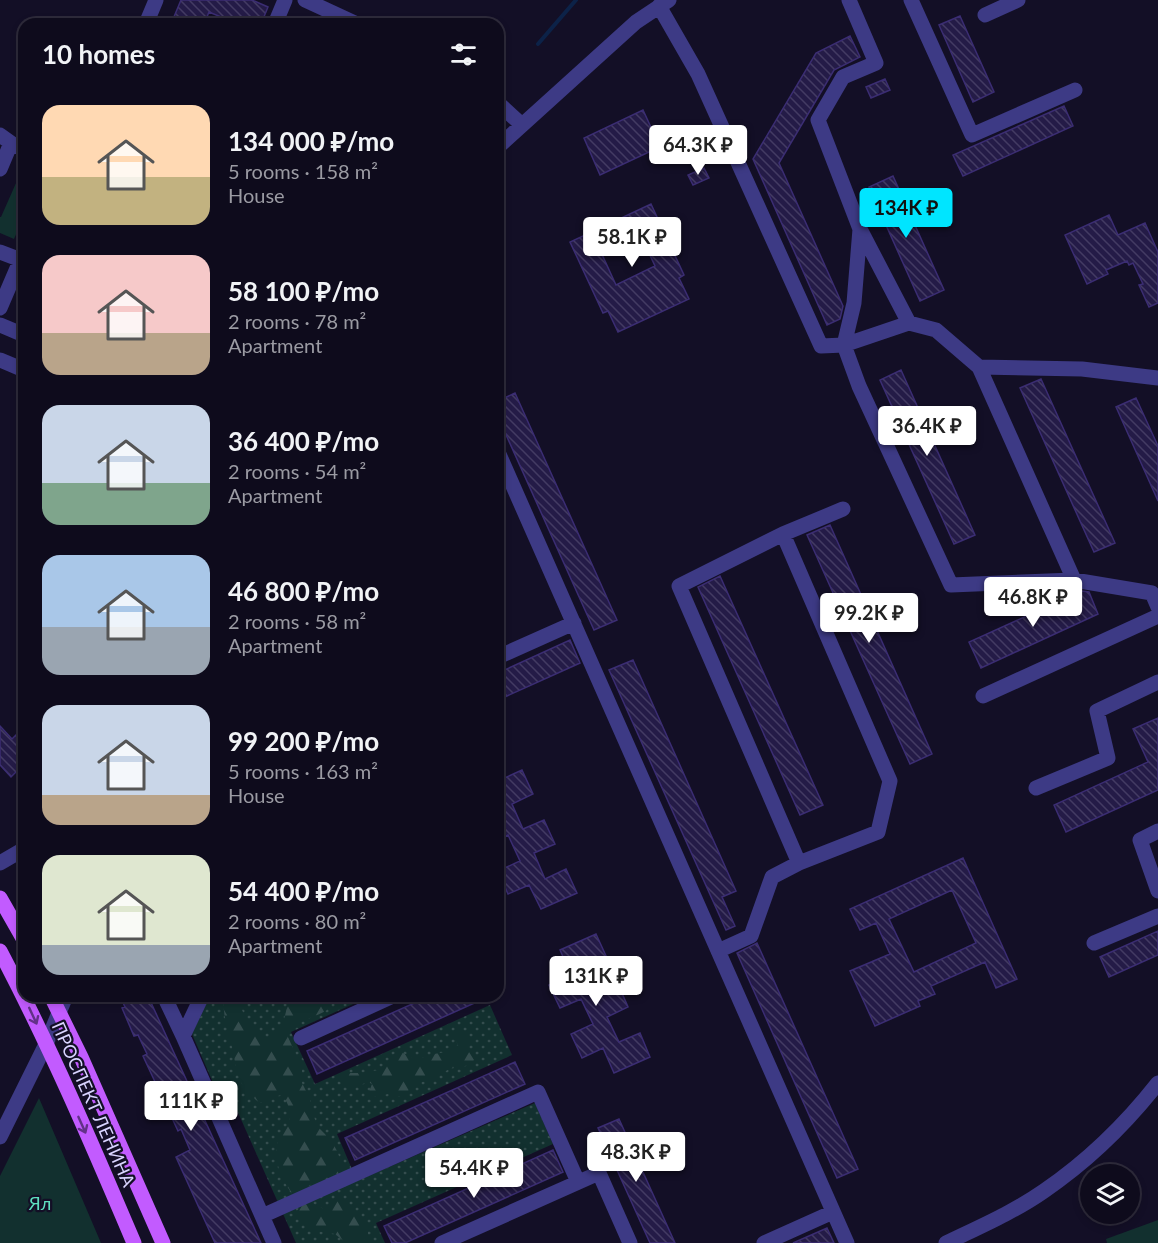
<!DOCTYPE html>
<meta charset="utf-8">
<style>
body{margin:0;font-family:Lato,sans-serif;background:#171425;color:#f1f3f6;height:100vh;display:flex;flex-direction:column;font-size:22px;white-space:nowrap}
*{box-sizing:border-box;margin:0}
p{font-size:20px;color:#9b9ba3}
.icon{flex:none;width:33px;height:33px;fill:none;stroke:currentColor;stroke-width:2;stroke-linecap:round;stroke-linejoin:round}
.map{position:relative;flex:1;overflow:hidden}
.details{position:absolute;left:18px;top:18px;width:486px;height:984px;display:flex;flex-direction:column;background:#0e0b1c;border-radius:18px;box-shadow:0 3px 9px #0003,0 0 0 2px #2e2b3b}
.details>*{flex:none}
.controls{position:absolute;left:1080px;top:1164px;display:grid;gap:12px}
.controls a{display:grid;place-items:center;width:60px;height:60px;border-radius:50%;background:#0e0b1c;box-shadow:0 3px 9px #0003,0 0 0 2px #2e2b3b;font-size:30px}
.price{position:absolute;translate:-50% -51px;padding:0 14px;border-radius:6px;background:#fff;color:#222;font-size:20px;line-height:39px;filter:drop-shadow(0 2px 3px #0008)}
.price::after{content:'';position:absolute;left:50%;top:36px;width:18px;height:14px;margin-left:-9px;background:inherit;clip-path:polygon(0 0,100% 0,50% 100%)}
.price.selected{background:#00e5ff;color:#111}
ul{padding:0;list-style:none}
li{display:flex;align-items:center;gap:18px;height:150px;padding:0 24px}
li span{display:grid;place-items:center;flex:none;width:168px;height:120px;border-radius:18px;color:#555}
li>.icon{margin-inline-start:auto}
span .icon{width:72px;height:72px;fill:#fffc;stroke-width:1}
li b{font-size:26px}
h2{display:flex;justify-content:space-between;align-items:center;height:72px;padding:0 24px;font-size:26px}
.map>svg:first-child{display:block}
</style>
<div class="map">
<svg width="1158" height="1243" viewBox="0 0 1158 1243">
<defs>
<pattern id="grass-dots" width="8" height="8" patternUnits="userSpaceOnUse" patternTransform="scale(1.5)"><rect width="8" height="8" fill="#12302f"/><path d="M2 2h.1M6 6h.1" fill="none" stroke="#344d4e" stroke-width="1.8" stroke-linecap="round"/></pattern>
<pattern id="forest-firs" width="22" height="20" patternUnits="userSpaceOnUse" patternTransform="scale(1.5)"><rect width="22" height="20" fill="#12302f"/><path d="M5 1l3.5 6h-7zM16 11l3.5 6h-7z" fill="#344d4e"/></pattern>
<pattern id="building-back-hatch" width="6" height="6" patternUnits="userSpaceOnUse" patternTransform="scale(1.5)"><rect width="6" height="6" fill="#241b47"/><path d="M-1 5l2 2M0 0l6 6M5-1l2 2" fill="none" stroke="#433b63"/></pattern>
</defs>
<rect width="100%" height="100%" fill="#130f26"/>
<!-- grass -->
<path fill="url(#grass-dots)" d="M210 996H371L291 1032 315 1084 490 1005 512 1055 337 1134 357 1181 535 1103 553 1144 376 1223 385 1243H296L224 1081 214 1085 192 1034Z"/>
<!-- forest -->
<path fill="url(#forest-firs)" d="M224 996H236L249 1026 263 1038C285 1035 285 1014 289 996H326L327 1010C314 1019 292 1020 288 1037L302 1068V1083L310 1099 311 1109 316 1122 319 1128 331 1140 337 1151 343 1166V1170L338 1174 323 1176 303 1190 291 1192C280 1177 272 1157 279 1138 281 1133 286 1127 290 1123L288 1105 283 1094C276 1096 269 1103 262 1102 258 1102 257 1101 254 1098 236 1083 237 1068 232 1047 228 1030 222 1014 224 996Z
M456 1030 463 1031 467 1036 469 1052 474 1060 470 1065 449 1069 437 1077 419 1083 401 1096H394L388 1094 372 1097 369 1092 372 1084 368 1082C354 1087 349 1091 338 1080L339 1075 342 1073H360L379 1070 388 1065 391 1056 399 1051 415 1059 422 1058 434 1054 446 1052 458 1045 454 1036Z
M342 1199 356 1211 368 1225V1234L363 1243H346L335 1234 310 1230 305 1224 297 1211 302 1205 310 1202 324 1209 328 1208 333 1201Z"/>
<!-- park -->
<path fill="#12302f" d="M24 165V216L14 239 0 233V217H1Z
M39 1098 101 1243H0V1176Z
M1158 1220V1243H1107L1106 1239Z"/>
<g fill="none" stroke-linecap="round" stroke-linejoin="round">
<!-- stream -->
<path stroke="#0c2248" stroke-width="4" d="M538 44 576 0"/>
</g>
<!-- building -->
<path fill="url(#building-back-hatch)" stroke="#3b2d73" stroke-width="1.5" fill-rule="evenodd" d="M181 0H252L268 7 261 24H238L209 12 204 24H171Z
M960 16 994 92 973 102 939 25Z
M850 36 860 57 834 70 779 163 843 306 840 319 827 325 753 159 816 53Z
M885 79 890 90 871 98 866 87Z
M1064 106 1073 126 963 176 953 155Z
M643 110 655 136 656 135 662 146 600 175 584 138Z
M704 168 709 178 693 185 688 175Z
M893 176 944 290 920 301 869 187Z
M651 204 684 275 679 278 689 299 618 332 608 311 603 313 570 242ZM639 232 655 266 616 285 600 250Z
M1109 215 1118 235 1145 223 1158 252V303L1149 307 1139 285 1143 284 1133 263 1129 265 1127 261 1106 270 1108 274 1087 284 1065 235Z
M901 370 975 535 954 544 880 380Z
M1041 379 1115 543 1094 552 1020 388Z
M515 393 617 620 594 630 498 417V401Z
M1136 398 1158 446V501L1116 407Z
M830 525 932 754 910 764 807 535Z
M720 576 823 805 800 815 698 587Z
M1082 591 1089 592 1098 614 981 668 969 642Z
M570 640 580 663 498 700V673Z
M633 660 736 891 722 897 735 926 726 930 609 670Z
M1158 718V790L1066 832 1054 805 1148 762 1133 729Z
M0 726 12 739 24 727V764L11 777 0 765Z
M522 770 533 794 512 804 523 829 544 820 555 844 534 853 545 879 566 869 577 893 541 909 529 885 508 894 498 871 520 861 508 835 498 840V781Z
M963 858 1017 979 996 988 985 962 931 986 935 994 918 1001 920 1006 875 1026 850 971 890 954 876 923 860 930 850 909ZM952 890 976 943 914 972 889 919Z
M1158 931V955L1109 977 1100 957Z
M596 934 607 958 586 967 597 993 618 984 628 1007 607 1017 619 1042 640 1033 650 1057 614 1073 603 1048 582 1058 571 1034 593 1024 581 999 560 1008 549 985 571 975 560 950Z
M757 943 858 1169 837 1178 737 953Z
M120 996H148L261 1243H215L176 1157 190 1150 181 1129 178 1131 165 1103 168 1101 159 1082 156 1084 143 1056 147 1054 138 1035 134 1036 122 1008 125 1007Z
M430 996H490L317 1074 307 1051Z
M515 1062 525 1084 355 1160 345 1138Z
M619 1119 675 1243H650L598 1128Z
M553 1150 563 1172 405 1243H392L384 1226Z
M827 1228 834 1243H793Z"/>
<g fill="none" stroke-linecap="round" stroke-linejoin="round">
<!-- minor -->
<path stroke="#3d3a85" stroke-width="15" d="M305 0 357 24
M849 0 876 63 843 77 818 120 860 229 854 303 844 345 859 386 951 585 1074 580
M911 0 972 135 1075 90
M659 6 698 74 821 346 844 345 909 323 936 330 979 367 1082 369 1158 378
M985 15 1018 0
M146 24 156 0
M275 24 285 0
M498 103 522 125
M0 135 14 145 24 149
M498 147 636 22 669 0
M0 169 11 143
M860 229 909 323
M0 252 21 260
M0 308 24 252
M0 325 24 335
M0 360 24 370
M979 367 1074 580 1152 593 1158 607
M498 452 847 1243
M498 657 574 623
M983 696 1158 616
M1036 788 1108 758 1097 711 1158 682
M1158 831 1140 840 1158 891
M0 863 24 849
M799 863 679 586 783 534 843 509
M1094 943 1158 916
M718 951 751 936 772 877 799 863 878 832 890 781 783 534
M164 996 183 1036
M202 996 183 1036 274 1243
M301 1038 393 996
M0 1137 46 1044 66 996
M262 1216 538 1092 578 1182
M442 1243 599 1173 630 1243
M764 1243 833 1212
M946 1243C979 1227 1014 1212 1044 1191 1088 1161 1125 1125 1158 1083"/>
<!-- major -->
<path stroke="#c25bff" stroke-width="15" d="M0 898 24 940
M0 951C50 1046 92 1144 134 1243
M51 996 81 1057 163 1243"/>
</g>
<!-- one-way arrows -->
<defs><path id="oneway-shaft" d="M-6 0H5M1.5-3L5.5 0L1.5 3" fill="none" stroke-width="1.6" stroke-linecap="round" stroke-linejoin="round" transform="scale(1.5)"/></defs>
<g stroke="#623188">
<use href="#oneway-shaft" transform="translate(33 1016) rotate(65)"/>
<use href="#oneway-shaft" transform="translate(82 1125) rotate(66)"/>
</g>
<g text-anchor="middle" dominant-baseline="central" stroke-width="4.5" stroke-linejoin="round" paint-order="stroke">
<!-- street labels -->
<g font-size="18" fill="#d9d4ff" stroke="#130f26">
<text transform="translate(94 1104) rotate(66)">ПРОСПЕКТ ЛЕНИНА</text>
</g>
<!-- park labels -->
<g font-size="18" fill="#5fe0c0" stroke="#130f26">
<text x="40" y="1203">Ял</text>
</g>
</g>
</svg>
<div class="controls">
<a><svg class="icon" aria-label="layers" viewBox="0 0 24 24"><path d="M12 4l9 5-9 5-9-5zM3 14l9 5 9-5"/></svg></a>
</div>
<b class="price" style="left:698px;top:176px">64.3K ₽</b>
<b class="price selected" style="left:906px;top:239px">134K ₽</b>
<b class="price" style="left:632px;top:268px">58.1K ₽</b>
<b class="price" style="left:927px;top:457px">36.4K ₽</b>
<b class="price" style="left:1033px;top:628px">46.8K ₽</b>
<b class="price" style="left:869px;top:644px">99.2K ₽</b>
<b class="price" style="left:596px;top:1007px">131K ₽</b>
<b class="price" style="left:191px;top:1132px">111K ₽</b>
<b class="price" style="left:636px;top:1183px">48.3K ₽</b>
<b class="price" style="left:474px;top:1199px">54.4K ₽</b>
<section class="details">
<h2>10 homes<svg class="icon" aria-label="filters" viewBox="0 0 24 24"><path d="M4 7h16M4 17h16"/><circle cx="9" cy="7" r="2"/><circle cx="15" cy="17" r="2"/></svg></h2>
<ul>
<li><span style="background:linear-gradient(#ffd9b3 60%,#c2b280 0)"><svg class="icon" aria-label="home" viewBox="0 0 24 24"><path d="M3 11l9-7 9 7M6 9v11h12V9"/></svg></span><div><b>134 000 ₽/mo</b><p>5 rooms · 158 m²</p><p>House</p></div></li>
<li><span style="background:linear-gradient(#f6c9c9 65%,#b9a48a 0)"><svg class="icon" aria-label="home" viewBox="0 0 24 24"><path d="M3 11l9-7 9 7M6 9v11h12V9"/></svg></span><div><b>58 100 ₽/mo</b><p>2 rooms · 78 m²</p><p>Apartment</p></div></li>
<li><span style="background:linear-gradient(#c9d6e8 65%,#7fa58c 0)"><svg class="icon" aria-label="home" viewBox="0 0 24 24"><path d="M3 11l9-7 9 7M6 9v11h12V9"/></svg></span><div><b>36 400 ₽/mo</b><p>2 rooms · 54 m²</p><p>Apartment</p></div></li>
<li><span style="background:linear-gradient(#a9c7e8 60%,#9aa5b1 0)"><svg class="icon" aria-label="home" viewBox="0 0 24 24"><path d="M3 11l9-7 9 7M6 9v11h12V9"/></svg></span><div><b>46 800 ₽/mo</b><p>2 rooms · 58 m²</p><p>Apartment</p></div></li>
<li><span style="background:linear-gradient(#c9d6e8 75%,#b9a48a 0)"><svg class="icon" aria-label="home" viewBox="0 0 24 24"><path d="M3 11l9-7 9 7M6 9v11h12V9"/></svg></span><div><b>99 200 ₽/mo</b><p>5 rooms · 163 m²</p><p>House</p></div></li>
<li><span style="background:linear-gradient(#dfe7d0 75%,#9aa5b1 0)"><svg class="icon" aria-label="home" viewBox="0 0 24 24"><path d="M3 11l9-7 9 7M6 9v11h12V9"/></svg></span><div><b>54 400 ₽/mo</b><p>2 rooms · 80 m²</p><p>Apartment</p></div></li>
</ul>
</section>
</div>
